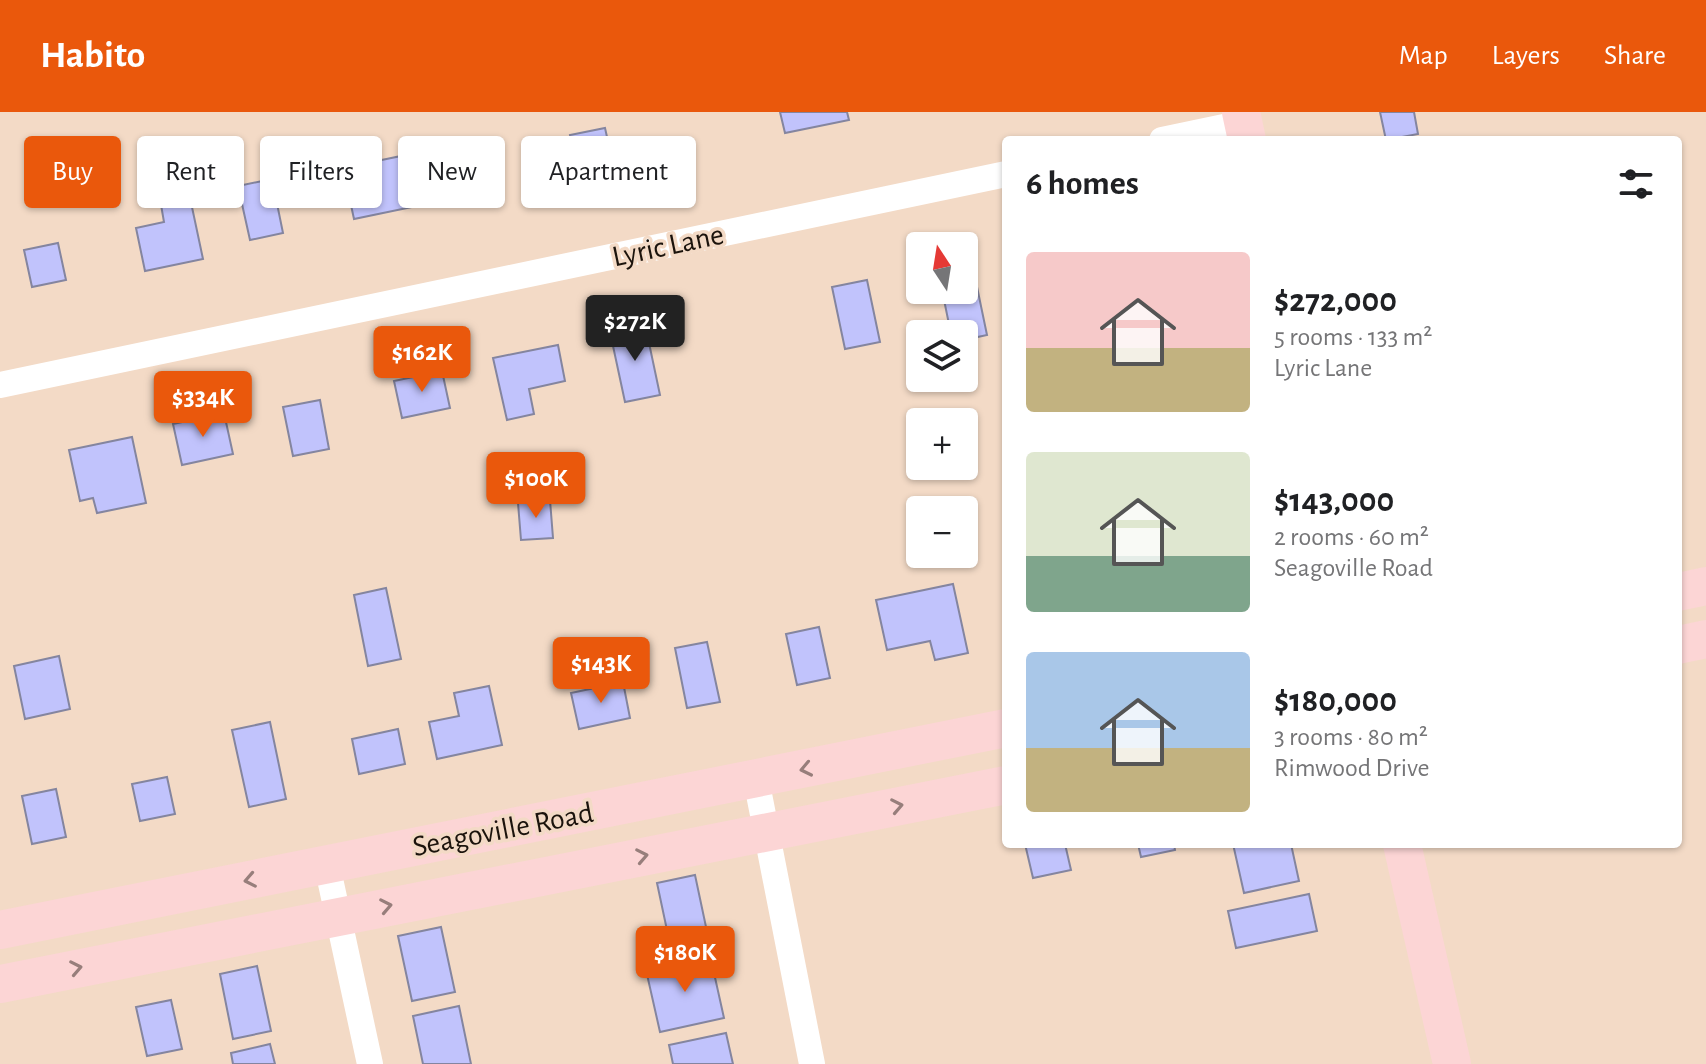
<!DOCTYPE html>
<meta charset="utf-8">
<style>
body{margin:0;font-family:"Alegreya Sans",sans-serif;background:#f6f6f6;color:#202124;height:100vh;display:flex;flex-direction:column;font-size:30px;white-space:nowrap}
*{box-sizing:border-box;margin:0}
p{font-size:26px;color:#757577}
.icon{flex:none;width:44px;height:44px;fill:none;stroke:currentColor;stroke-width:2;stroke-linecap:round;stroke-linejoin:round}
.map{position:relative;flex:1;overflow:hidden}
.sheet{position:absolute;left:1002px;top:24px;width:680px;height:712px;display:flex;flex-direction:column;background:#fff;border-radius:8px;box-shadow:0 2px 6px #0004}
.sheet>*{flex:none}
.guide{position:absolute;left:24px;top:24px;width:760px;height:72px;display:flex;gap:16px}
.needle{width:52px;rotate:348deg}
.tools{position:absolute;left:906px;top:120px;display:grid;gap:16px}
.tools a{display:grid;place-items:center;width:72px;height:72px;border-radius:8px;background:#fff;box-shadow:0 2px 6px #0004;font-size:40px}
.price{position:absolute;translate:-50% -68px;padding:0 18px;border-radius:8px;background:#ea580c;color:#fff;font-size:26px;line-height:52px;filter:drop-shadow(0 2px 4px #0008)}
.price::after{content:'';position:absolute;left:50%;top:48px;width:24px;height:18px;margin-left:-12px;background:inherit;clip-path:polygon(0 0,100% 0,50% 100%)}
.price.selected{background:#222;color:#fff}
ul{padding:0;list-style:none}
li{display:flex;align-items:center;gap:24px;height:200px;padding:0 24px}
li span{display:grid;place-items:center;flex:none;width:224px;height:160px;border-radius:8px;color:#555}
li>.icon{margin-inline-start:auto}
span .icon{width:96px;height:96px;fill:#fffc;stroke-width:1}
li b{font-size:34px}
h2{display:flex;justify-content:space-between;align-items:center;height:96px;padding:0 24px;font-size:34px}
.pill{padding:0 28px;border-radius:8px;background:#fff;box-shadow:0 2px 6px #0004;font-size:28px;line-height:72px}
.pill.selected{background:#ea580c;color:#fff}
header{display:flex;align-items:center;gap:48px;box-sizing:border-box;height:112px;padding:0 40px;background:#ea580c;color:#fff}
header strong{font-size:38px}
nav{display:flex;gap:44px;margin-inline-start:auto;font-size:28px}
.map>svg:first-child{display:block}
</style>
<header>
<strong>Habito</strong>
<nav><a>Map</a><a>Layers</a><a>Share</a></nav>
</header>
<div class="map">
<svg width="1706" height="952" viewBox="0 0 1706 952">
<rect width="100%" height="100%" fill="#f3dac6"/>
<!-- building -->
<path fill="#c1c3fc" stroke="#84859f" stroke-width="2" d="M780 0H847L849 8 785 21Z
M1380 0H1414L1418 22 1386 28Z
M605 16 614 56 579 64 570 23Z
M401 44 412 95 354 107 343 56Z
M272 67 283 121 250 128 238 74Z
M189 81 203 147 145 159 136 116 164 110 160 87Z
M58 131 66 168 32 175 24 138Z
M971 146 987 223 964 228V222H951L942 178H964V148Z
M867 168 880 230 845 237 832 175Z
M645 212 660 283 625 290 610 220Z
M558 233 565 269 529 277 534 302 507 308 493 246Z
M442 259 450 296 402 306 394 269Z
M320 288 329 337 293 344 283 295Z
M224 301 233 342 182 353 173 312Z
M132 325 146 391 97 401 93 386 80 389 69 338Z
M550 388 553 426 521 428 518 391Z
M953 472 968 541 935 548 930 529 887 538 876 488Z
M386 476 401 547 368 554 354 483Z
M819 515 830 566 797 573 786 522Z
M707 530 720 590 687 596 675 536Z
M59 544 70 597 25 607 14 554Z
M623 570 630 606 579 617 571 581Z
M489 574 502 633 437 647 429 610 459 604 454 581Z
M270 610 286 687 249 695 232 618Z
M398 617 405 652 359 662 352 627Z
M167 665 175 702 140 709 132 672Z
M56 677 66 725 32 732 22 684Z
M1025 732H1065L1071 758 1033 766Z
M1138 732H1174L1175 738 1141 745Z
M1233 732H1291L1299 769 1244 781Z
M695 763 709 829 671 837 657 771Z
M1309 782 1317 819 1236 836 1228 799Z
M441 815 455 880 412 889 398 824Z
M710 843 724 906 660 920 646 858Z
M257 854 271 919 233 927 220 862Z
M171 888 182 937 147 944 136 895Z
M459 894 471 952H423L413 904Z
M726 921 733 952H673L669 933Z
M270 932 275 952H233L231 941Z"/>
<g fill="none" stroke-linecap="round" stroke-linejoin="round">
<!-- minor -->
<path stroke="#fff" stroke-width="26" d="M1162 28 1243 11
M0 273 1006 62
M756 667 812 952
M327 753 370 952"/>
<!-- secondary -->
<path stroke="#fcd5d5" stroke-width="38" d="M1241 0 1247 28
M1678 480 1706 474
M1678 533 1706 527
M1402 732 1452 952
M0 818 1006 616
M0 872 1006 673"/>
</g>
<!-- one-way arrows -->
<defs><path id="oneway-chevron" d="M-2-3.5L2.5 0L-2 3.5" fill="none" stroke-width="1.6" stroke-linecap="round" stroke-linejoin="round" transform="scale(2)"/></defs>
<g stroke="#977e7b">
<use href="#oneway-chevron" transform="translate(806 657) rotate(168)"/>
<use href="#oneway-chevron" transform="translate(897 694) rotate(-11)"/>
<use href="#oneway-chevron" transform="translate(642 744) rotate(-11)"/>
<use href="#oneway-chevron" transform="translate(250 768) rotate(169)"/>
<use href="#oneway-chevron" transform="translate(386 794) rotate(-11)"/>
<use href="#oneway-chevron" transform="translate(76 856) rotate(-11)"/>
</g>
<g text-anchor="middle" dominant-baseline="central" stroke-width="7" stroke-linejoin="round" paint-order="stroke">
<!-- street labels -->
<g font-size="30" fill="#1b130c" stroke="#f3dac6">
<text transform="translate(668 134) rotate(-12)">Lyric Lane</text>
<text transform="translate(503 718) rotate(-11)">Seagoville Road</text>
</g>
</g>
</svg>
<div class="tools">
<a><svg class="needle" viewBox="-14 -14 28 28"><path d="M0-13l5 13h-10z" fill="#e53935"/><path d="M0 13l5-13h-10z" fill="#757577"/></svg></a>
<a><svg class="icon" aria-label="layers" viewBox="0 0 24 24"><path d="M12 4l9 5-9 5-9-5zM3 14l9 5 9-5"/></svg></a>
<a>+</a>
<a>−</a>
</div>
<b class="price selected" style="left:635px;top:251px">$272K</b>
<b class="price" style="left:422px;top:282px">$162K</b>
<b class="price" style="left:203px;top:327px">$334K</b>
<b class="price" style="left:536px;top:408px">$100K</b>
<b class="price" style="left:601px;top:593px">$143K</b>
<b class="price" style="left:685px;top:882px">$180K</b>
<div class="guide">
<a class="pill selected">Buy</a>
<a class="pill">Rent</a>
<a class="pill">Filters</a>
<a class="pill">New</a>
<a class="pill">Apartment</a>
</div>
<section class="sheet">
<h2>6 homes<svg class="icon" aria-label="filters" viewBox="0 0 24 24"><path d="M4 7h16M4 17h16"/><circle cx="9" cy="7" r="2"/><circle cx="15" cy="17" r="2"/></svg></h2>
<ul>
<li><span style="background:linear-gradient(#f6c9c9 60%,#c2b280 0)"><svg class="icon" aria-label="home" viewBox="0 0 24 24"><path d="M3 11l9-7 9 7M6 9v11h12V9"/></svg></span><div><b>$272,000</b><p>5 rooms · 133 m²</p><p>Lyric Lane</p></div></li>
<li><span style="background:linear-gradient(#dfe7d0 65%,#7fa58c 0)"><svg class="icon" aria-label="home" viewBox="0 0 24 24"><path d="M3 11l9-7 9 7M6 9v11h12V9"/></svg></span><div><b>$143,000</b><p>2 rooms · 60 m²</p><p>Seagoville Road</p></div></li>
<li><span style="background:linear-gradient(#a9c7e8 60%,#c2b280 0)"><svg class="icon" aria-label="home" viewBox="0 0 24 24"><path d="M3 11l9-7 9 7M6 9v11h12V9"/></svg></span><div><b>$180,000</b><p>3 rooms · 80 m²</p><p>Rimwood Drive</p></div></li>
</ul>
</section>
</div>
